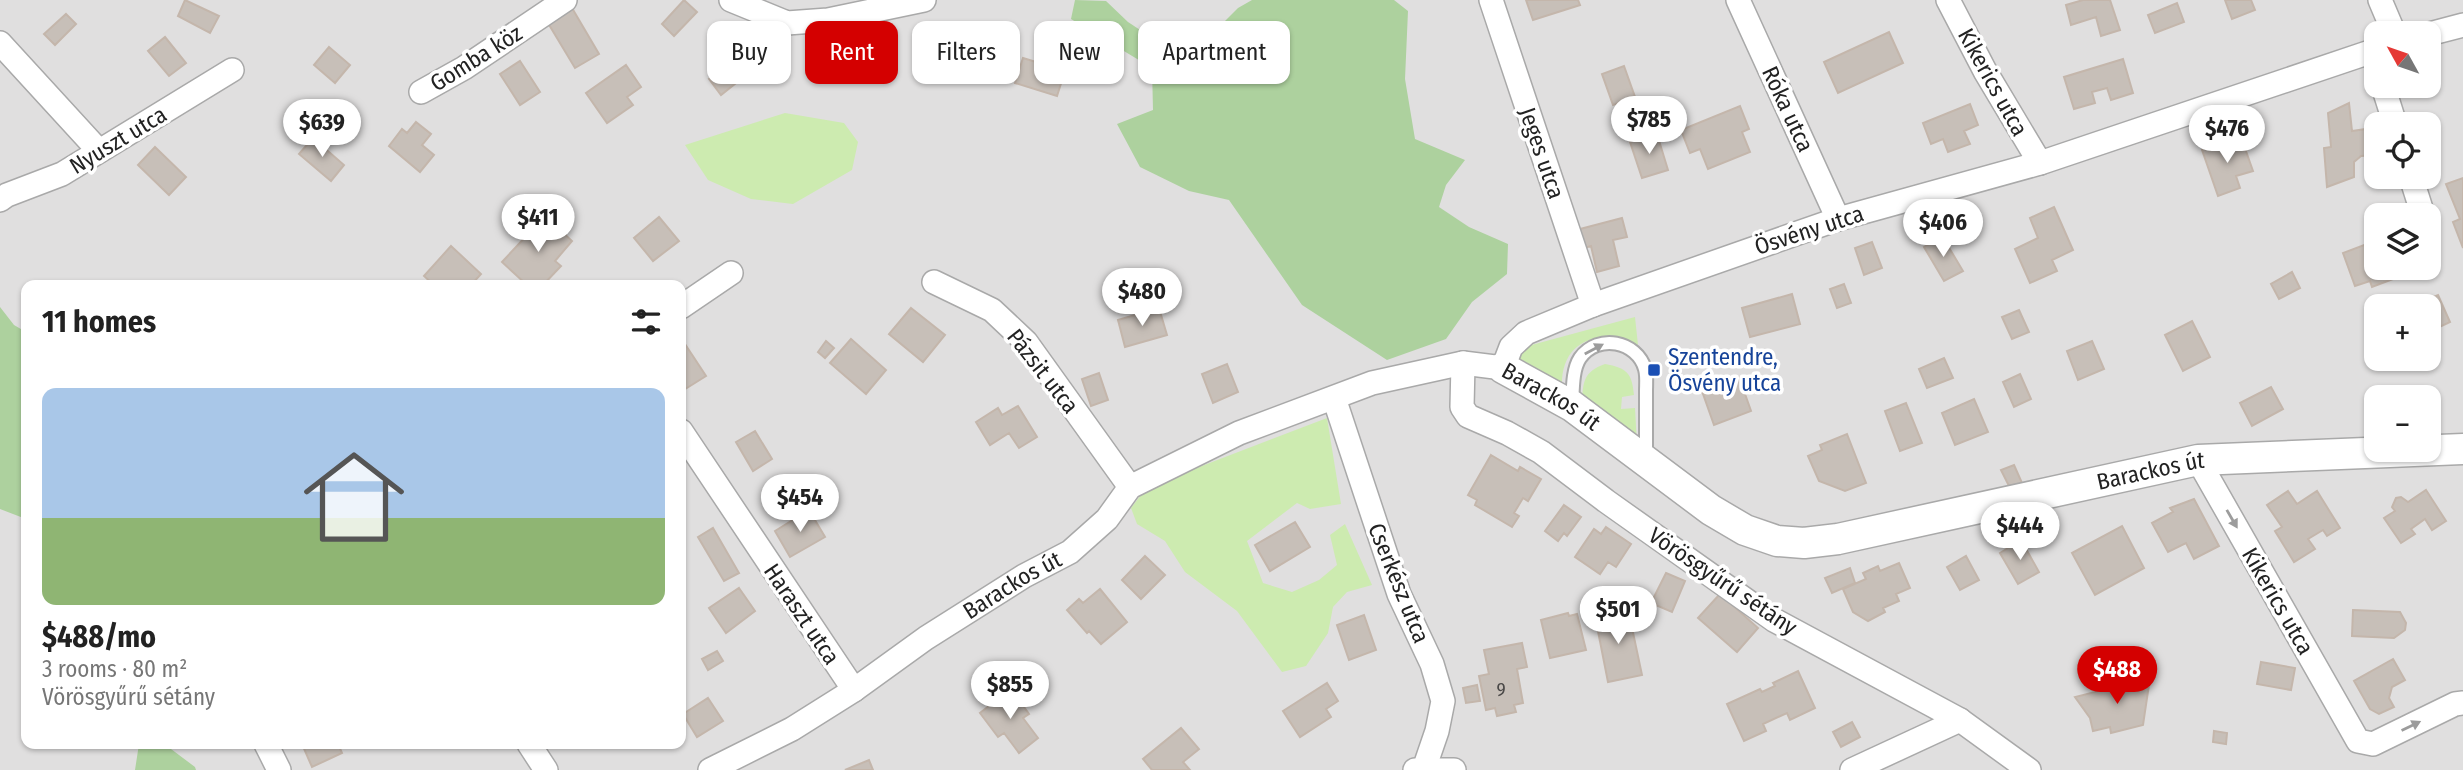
<!DOCTYPE html>
<meta charset="utf-8">
<style>
body{margin:0;font-family:"Fira Sans Condensed",sans-serif;background:#f6f6f6;color:#222;height:100vh;display:flex;flex-direction:column;font-size:26px;white-space:nowrap}
*{box-sizing:border-box;margin:0}
p{font-size:23px;color:#767676}
.icon{flex:none;width:38px;height:38px;fill:none;stroke:currentColor;stroke-width:2;stroke-linecap:round;stroke-linejoin:round}
.map{position:relative;flex:1;overflow:hidden}
.drawer{position:absolute;left:21px;top:280px;width:665px;height:469px;display:flex;flex-direction:column;background:#fff;border-radius:14px;box-shadow:0 2px 5px #0004}
.drawer>*{flex:none}
.hud{position:absolute;left:707px;top:21px;width:665px;height:63px;display:flex;gap:14px}
.needle{width:46px;rotate:310deg}
.tools{position:absolute;left:2364px;top:21px;display:grid;gap:14px}
.tools a{display:grid;place-items:center;width:77px;height:77px;border-radius:14px;background:#fff;box-shadow:0 2px 5px #0004;font-size:35px}
.price{position:absolute;translate:-50% -60px;padding:0 16px;border-radius:24px;background:#fff;color:#222;font-size:23px;line-height:46px;filter:drop-shadow(0 2px 4px #0008)}
.price::after{content:'';position:absolute;left:50%;top:42px;width:21px;height:16px;margin-left:-10px;background:inherit;clip-path:polygon(0 0,100% 0,50% 100%)}
.price.selected{background:#d40000;color:#fff}
ul{padding:0;list-style:none}
li{display:grid;align-content:center;gap:14px;height:371px;padding:0 21px}
li+li{border-top:2px solid #e0e0e0}
li span{display:grid;place-items:center;height:217px;border-radius:14px;color:#555}
li>.icon{margin-inline-start:auto}
span .icon{width:126px;height:126px;fill:#fffc;stroke-width:1}
li b{font-size:30px}
h2{display:flex;justify-content:space-between;align-items:center;height:84px;padding:0 21px;font-size:30px}
.tag{padding:0 24px;border-radius:14px;background:#fff;box-shadow:0 2px 5px #0004;font-size:24px;line-height:63px}
.tag.selected{background:#d40000;color:#fff}
.map>svg:first-child{display:block}
</style>
<div class="map">
<svg width="2463" height="770" viewBox="0 0 2463 770">
<rect width="100%" height="100%" fill="#f2efe9"/>
<!-- residential -->
<path fill="#e0dfdf" fill-rule="evenodd" d="M0 0H2463V770H0ZM2376 33H2429V86H2376ZM2376 124H2429V177H2376ZM2376 215H2429V268H2376ZM26 285H681V744H26ZM2376 306H2429V359H2376ZM2376 397H2429V450H2376Z"/>
<!-- grass -->
<path fill="#cdebb0" d="M785 113 844 123 858 142 852 170 793 204 751 199 708 180 685 145Z
M1635 317 1638 345C1629 342 1619 337 1610 337 1578 337 1561 355 1562 387L1521 367 1518 356 1524 347Z
M1605 364C1627 368 1632 373 1634 395L1622 397 1621 409 1635 408 1637 445 1582 404C1583 382 1583 372 1605 364Z
M1327 418 1341 504 1310 509 1297 503 1247 541 1263 583 1292 592 1319 580 1337 565 1330 535 1345 524 1372 585 1347 592 1333 607 1328 633 1306 666 1282 672 1237 611 1185 572 1165 541 1137 524 1131 508 1147 487Z"/>
<!-- forest -->
<path fill="#add19e" d="M1075 0 1106 1 1128 22 1169 49 1187 77 1204 42 1238 8 1252 0H1394L1408 11 1405 79 1415 139 1465 160 1446 185 1439 207 1469 227 1508 244 1507 274 1472 302 1446 339 1387 360 1302 305 1229 200 1189 191 1140 167 1117 124 1153 110 1152 68 1071 19Z
M0 307 14 325 26 332V519L0 509Z
M139 744H170L171 749 195 767 196 770H135Z"/>
<!-- building -->
<path fill="#c7bfb8" stroke="#c4b6ab" stroke-width="2" d="M185 0 219 16 210 33 178 16Z
M684 0 697 12 674 36 662 24Z
M1526 0H1578L1580 5 1533 20Z
M2083 0H2110L2120 30 2101 36 2096 17 2071 25 2066 5Z
M2225 0H2251L2255 10 2232 19Z
M2177 3 2184 22 2155 33 2148 15Z
M572 8 599 54 575 68 548 23Z
M66 14 76 24 55 45 44 34Z
M934 24H985V43L954 44 955 63H934Z
M1889 32 1903 63 1838 93 1824 62Z
M165 37 186 63 169 76 148 51Z
M838 43 842 66 811 73 806 50Z
M329 47 350 65 335 83 314 65Z
M1023 58 1065 71 1057 96 1015 83Z
M2123 59 2133 93 2111 100 2107 88 2092 92 2095 103 2074 109 2064 77Z
M520 61 540 92 520 105 500 74Z
M728 63 741 79 721 95 709 79Z
M626 65 641 87 627 97 633 105 607 123 586 93Z
M1624 66 1635 97 1613 105 1602 74Z
M2349 103 2352 131 2373 128 2376 155 2361 156 2354 162V177L2327 187 2324 148 2331 147 2328 113Z
M1970 104 1978 125 1964 131 1970 144 1948 152 1943 139 1931 144 1923 123Z
M1740 106 1749 129 1742 132 1750 152 1708 169 1700 149 1690 153 1681 130Z
M416 122 431 134 422 145 434 155 420 172 389 146 402 129 407 133Z
M1657 134 1668 170 1642 178 1630 142Z
M2241 137 2253 171 2236 176 2240 188 2218 196 2202 150Z
M313 138 344 165 331 181 299 154Z
M155 147 186 177 169 195 138 165Z
M2463 178V248L2453 222 2460 219 2446 184Z
M2054 207 2073 250 2052 260 2057 271 2030 283 2015 249 2038 238 2030 218Z
M545 216 572 241 555 261 561 266 543 285H527L502 262Z
M659 217 679 241 653 261 634 238Z
M1622 218 1627 237 1613 240 1619 266 1597 272 1591 246 1584 248 1580 229Z
M1942 236 1963 271 1944 281 1924 247Z
M1872 242 1882 268 1864 275 1855 248Z
M2372 242 2375 251 2376 250V268H2392L2396 278 2372 287 2370 281 2355 286 2343 253Z
M451 246 481 274 471 285H434L424 276Z
M2292 272 2300 288 2279 299 2271 284Z
M1844 284 1851 303 1837 308 1830 289Z
M1792 294 1800 324 1750 337 1742 308Z
M2438 295 2450 322 2429 332V306L2416 305Z
M911 308 945 335 923 362 889 334Z
M1159 308 1167 335 1125 347 1118 320Z
M2019 310 2029 332 2012 339 2002 317Z
M2192 321 2210 357 2183 371 2165 335Z
M681 338 706 376 682 391 681 388Z
M851 339 886 370 866 394 830 363Z
M826 341 834 348 825 358 818 352Z
M2092 341 2104 369 2078 380 2067 351Z
M1944 358 1953 378 1927 388 1919 369Z
M1227 364 1238 392 1213 403 1202 374Z
M1099 373 1108 400 1091 406 1082 379Z
M2020 374 2031 399 2014 407 2003 382Z
M1739 377 1751 411 1714 425 1702 391Z
M2271 387 2283 409 2252 426 2240 403Z
M1974 399 1988 432 1955 445 1942 413Z
M1906 403 1922 443 1900 451 1885 411Z
M1018 406 1037 437 1019 448 1009 433 990 445 976 422 998 408 1002 415Z
M755 431 772 459 753 471 736 442Z
M1847 434 1866 483 1845 491 1819 481 1808 456 1822 450 1820 445Z
M1491 455 1518 471 1520 467 1541 479 1528 501 1523 498 1514 513 1519 516 1512 527 1475 505 1477 500 1468 495Z
M2014 465 2022 483 2010 488 2001 470Z
M2426 490 2446 521 2432 530 2425 519 2411 529 2415 534 2401 543 2384 518 2395 511 2392 507 2396 498 2401 497 2408 502Z
M2288 491 2297 504 2317 491 2340 528 2327 536 2323 530 2308 539 2315 549 2294 562 2275 531 2282 527 2267 505Z
M2194 499 2219 546 2194 559 2186 543 2168 552 2152 523 2173 512 2170 508Z
M1564 505 1581 517 1567 536 1564 533 1558 541 1545 531Z
M809 510 825 537 790 557 775 531Z
M1295 522 1310 547 1270 571 1255 545Z
M2122 526 2144 568 2095 595 2072 553Z
M1606 527 1631 544 1616 567 1608 562 1600 574 1575 557 1594 529 1601 534Z
M713 528 739 573 724 581 698 537Z
M2021 540 2039 572 2018 584 2000 553Z
M1145 556 1165 575 1141 599 1122 580Z
M1966 556 1979 580 1960 590 1947 567Z
M1899 563 1910 588 1896 594 1899 601 1883 608 1885 612 1868 621 1853 612 1843 589 1866 579 1863 573 1878 566 1880 571Z
M1850 568 1855 583 1832 593 1825 578Z
M1666 573 1685 581 1672 612 1651 603Z
M739 588 755 611 726 633 709 608Z
M1100 589 1127 622 1101 644 1089 631 1087 633 1067 610 1079 599 1083 603Z
M1720 594 1758 628 1737 652 1698 618Z
M1602 595H1620L1619 608 1601 607Z
M1628 609 1642 675 1608 682 1595 616Z
M2353 610 2400 612 2406 623 2405 630 2394 638 2352 636Z
M1568 613 1569 616 1577 614 1586 650 1550 658 1541 620Z
M1364 615 1376 650 1349 660 1337 625Z
M1522 643 1527 667 1517 669 1523 703 1514 705 1516 712 1497 716 1495 708 1486 710 1479 676 1489 674 1484 650Z
M717 651 723 661 708 670 702 659Z
M2393 659 2405 680 2392 687 2389 698 2394 707 2379 714 2370 709 2354 681Z
M2261 662 2295 668 2291 690 2257 684Z
M1798 671 1815 708 1790 720 1787 713 1763 724 1766 731 1744 741 1727 704 1760 689 1762 692 1775 686 1773 683Z
M2150 678 2143 725 2111 733 2110 727 2093 731 2090 718 2075 697Z
M1327 683 1338 701 1326 709 1331 717 1300 737 1283 711Z
M1477 685 1480 701 1466 703 1463 688Z
M1011 689 1029 714 1023 718 1038 738 1019 753 1004 733 998 737 980 713Z
M708 698 723 721 697 737 683 714Z
M1852 722 1860 737 1841 747 1833 732Z
M1181 728 1199 749 1183 762 1190 770H1152L1143 759Z
M2214 731 2227 733 2226 744 2213 742Z
M302 744H338L342 753 312 767Z
M869 760 873 770H845Z"/>
<g fill="none" stroke-linecap="round" stroke-linejoin="round">
<!-- service casing -->
<g stroke="#a9a9a9" stroke-width="16">
<path id="service" d="M1572 406C1573 391 1572 370 1580 358 1598 333 1637 341 1645 369 1647 376 1646 385 1646 391 1646 413 1646 435 1646 457"/>
</g>
<!-- minor casing -->
<g stroke="#a9a9a9" stroke-width="26">
<g id="minor">
<path d="M731 0 787 23 828 20 924 0"/>
<path d="M1491 0 1593 305"/>
<path d="M1738 0 1838 219"/>
<path d="M1948 0 1985 71 2040 163"/>
<path d="M2380 0 2394 33"/>
<path d="M2429 34 2463 25"/>
<path d="M0 43 99 151"/>
<path d="M2383 86 2395 124"/>
<path d="M421 92 464 68 565 0"/>
<path d="M2411 177 2423 215"/>
<path d="M0 200 7 195 62 174 232 70"/>
<path d="M934 282 992 310 1026 342 1130 487"/>
<path d="M681 307 731 273"/>
<path d="M1463 363 1462 407 1468 416 1507 433 1541 452 1606 501 1774 620 1960 720 2029 770"/>
<path d="M1334 398 1399 594 1432 664 1443 701 1437 731 1424 769"/>
<path d="M681 431 854 690"/>
<path d="M2198 460 2358 741 2373 744 2455 704 2463 703"/>
<path d="M266 744 279 770"/>
<path d="M529 744 546 770"/>
<path id="s1" d="M710 770 792 729 854 690 926 638 1024 576 1070 552 1107 519 1130 487 1239 433 1372 383 1463 363 1503 368 1511 347 1526 333 1593 305 1838 219 2040 163 2376 50"/>
<path d="M1415 770H1454"/>
<path d="M1852 770 1960 720"/>
</g>
</g>
<!-- tertiary casing -->
<g stroke="#a9a9a9" stroke-width="33">
<g id="tertiary">
<path id="s2" d="M1503 368 1572 406 1711 510 1745 530 1777 541 1804 543 1838 539 2198 460 2463 449"/>
</g>
</g>
<!-- service -->
<use href="#service" stroke="#fff" stroke-width="12"/>
<!-- minor -->
<use href="#minor" stroke="#fff" stroke-width="23"/>
<!-- tertiary -->
<use href="#tertiary" stroke="#fff" stroke-width="30"/>
</g>
<!-- one-way arrows -->
<defs><path id="oneway-solid" d="M-6-.8H1V-3.2L6.5 0L1 3.2V.8H-6Z" transform="scale(1.75)"/></defs>
<g fill="#9c9c9c">
<use href="#oneway-solid" transform="translate(1594 349) rotate(-28)"/>
<use href="#oneway-solid" transform="translate(2232 519) rotate(60)"/>
<use href="#oneway-solid" transform="translate(2411 726) rotate(-26)"/>
</g>
<!-- markers -->
<rect fill="#1a4fb4" stroke="#fff" stroke-width="2.5" x="1647" y="363" width="14" height="14" rx="3.5"/>
<g text-anchor="middle" dominant-baseline="central" stroke-width="7" stroke-linejoin="round" paint-order="stroke">
<!-- number labels -->
<g font-size="19" fill="#4b4948">
<text x="1501" y="689">9</text>
</g>
<!-- street labels -->
<g font-size="23" fill="#222" stroke="#fff">
<text transform="translate(476 58) rotate(-32)">Gomba köz</text>
<text transform="translate(1993 82) rotate(61)">Kikerics utca</text>
<text transform="translate(1788 109) rotate(65)">Róka utca</text>
<text transform="translate(118 140) rotate(-31)">Nyuszt utca</text>
<text transform="translate(1542 153) rotate(71)">Jeges utca</text>
<text transform="translate(1809 230) rotate(-18)">Ösvény utca</text>
<text transform="translate(1043 371) rotate(52)">Pázsit utca</text>
<text stroke="none"><textPath href="#s2" startOffset="56">Barackos út</textPath></text>
<text stroke="none"><textPath href="#s2" startOffset="707">Barackos út</textPath></text>
<text transform="translate(1723 581) rotate(34)">Vörösgyűrű sétány</text>
<text transform="translate(1399 583) rotate(68)">Cserkész utca</text>
<text stroke="none"><textPath href="#s1" startOffset="355">Barackos út</textPath></text>
<text transform="translate(2278 601) rotate(60)">Kikerics utca</text>
<text transform="translate(802 614) rotate(56)">Haraszt utca</text>
</g>
<!-- transit labels -->
<g font-size="23" fill="#164399" stroke="#fff" text-anchor="start">
<text x="1668" y="357">Szentendre,<tspan x="1668" dy="26">Ösvény utca</tspan></text>
</g>
</g>
</svg>
<div class="tools">
<a><svg class="needle" viewBox="-14 -14 28 28"><path d="M0-13l5 13h-10z" fill="#e53935"/><path d="M0 13l5-13h-10z" fill="#767676"/></svg></a>
<a><svg class="icon" aria-label="locate" viewBox="0 0 24 24"><circle cx="12" cy="12" r="6"/><path d="M12 2v4M12 18v4M2 12h4M18 12h4"/></svg></a>
<a><svg class="icon" aria-label="layers" viewBox="0 0 24 24"><path d="M12 4l9 5-9 5-9-5zM3 14l9 5 9-5"/></svg></a>
<a>+</a>
<a>−</a>
</div>
<b class="price" style="left:1649px;top:156px">$785</b>
<b class="price" style="left:322px;top:159px">$639</b>
<b class="price" style="left:2227px;top:165px">$476</b>
<b class="price" style="left:538px;top:254px">$411</b>
<b class="price" style="left:1943px;top:259px">$406</b>
<b class="price" style="left:1142px;top:328px">$480</b>
<b class="price" style="left:800px;top:534px">$454</b>
<b class="price" style="left:2020px;top:562px">$444</b>
<b class="price" style="left:1618px;top:646px">$501</b>
<b class="price selected" style="left:2117px;top:706px">$488</b>
<b class="price" style="left:1010px;top:721px">$855</b>
<div class="hud">
<a class="tag">Buy</a>
<a class="tag selected">Rent</a>
<a class="tag">Filters</a>
<a class="tag">New</a>
<a class="tag">Apartment</a>
</div>
<section class="drawer">
<h2>11 homes<svg class="icon" aria-label="filters" viewBox="0 0 24 24"><path d="M4 7h16M4 17h16"/><circle cx="9" cy="7" r="2"/><circle cx="15" cy="17" r="2"/></svg></h2>
<ul>
<li><span style="background:linear-gradient(#a9c7e8 60%,#8fb573 0)"><svg class="icon" aria-label="home" viewBox="0 0 24 24"><path d="M3 11l9-7 9 7M6 9v11h12V9"/></svg></span><div><b>$488/mo</b><p>3 rooms · 80 m²</p><p>Vörösgyűrű sétány</p></div></li>
</ul>
</section>
</div>
